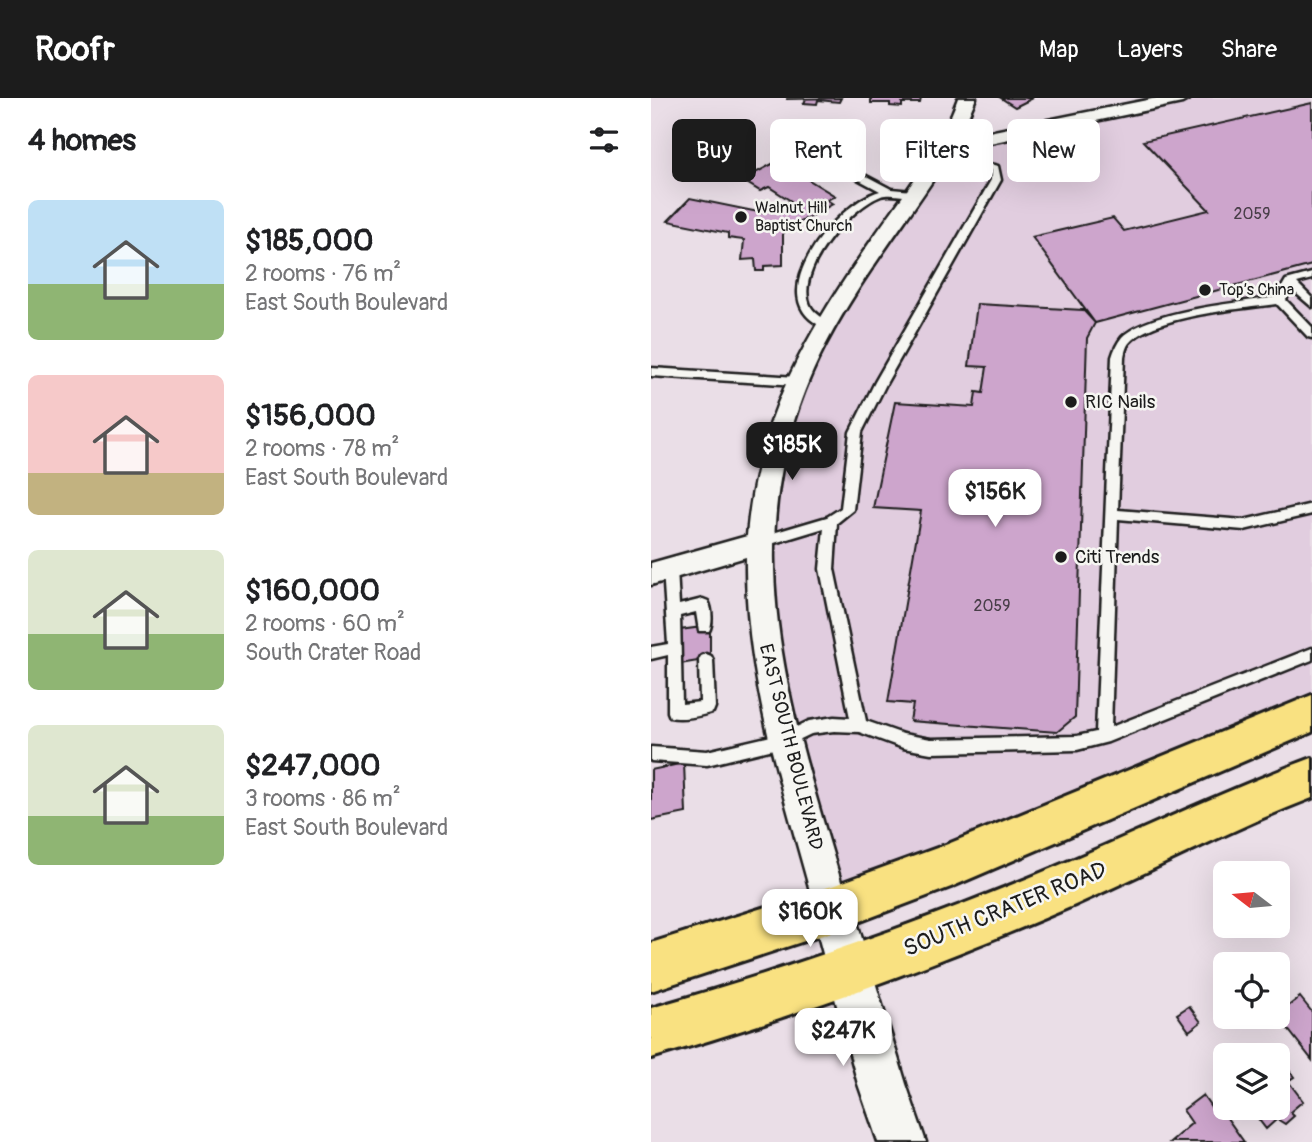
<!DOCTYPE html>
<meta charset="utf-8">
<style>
body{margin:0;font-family:Pangolin,sans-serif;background:#f6f6f6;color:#202124;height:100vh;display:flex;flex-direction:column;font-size:26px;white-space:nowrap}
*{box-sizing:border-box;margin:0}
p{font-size:23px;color:#757577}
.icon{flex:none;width:38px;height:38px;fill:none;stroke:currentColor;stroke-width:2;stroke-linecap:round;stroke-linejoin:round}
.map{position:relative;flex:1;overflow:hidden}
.side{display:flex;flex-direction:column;background:#fff;width:651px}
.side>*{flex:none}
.top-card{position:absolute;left:21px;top:21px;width:534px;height:63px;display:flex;gap:14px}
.needle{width:46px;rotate:286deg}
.controls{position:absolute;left:562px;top:763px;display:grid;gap:14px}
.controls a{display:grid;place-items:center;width:77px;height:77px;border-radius:10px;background:#fff;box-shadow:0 7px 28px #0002;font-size:35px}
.price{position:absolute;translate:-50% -60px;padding:0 16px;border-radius:14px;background:#fff;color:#222;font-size:23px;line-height:46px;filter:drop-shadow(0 2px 4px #0008)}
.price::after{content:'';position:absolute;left:50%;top:42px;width:21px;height:16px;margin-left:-10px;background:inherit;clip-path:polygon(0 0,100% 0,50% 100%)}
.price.selected{background:#1c1c1c;color:#fff}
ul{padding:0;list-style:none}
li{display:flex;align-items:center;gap:21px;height:175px;padding:0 28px}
li span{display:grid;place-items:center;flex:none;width:196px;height:140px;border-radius:10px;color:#555}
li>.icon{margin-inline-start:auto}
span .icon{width:84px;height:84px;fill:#fffc;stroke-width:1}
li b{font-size:30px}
h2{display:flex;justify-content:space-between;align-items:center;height:84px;padding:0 28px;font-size:30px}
.pill{padding:0 24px;border-radius:10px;background:#fff;box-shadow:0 7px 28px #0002;font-size:24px;line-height:63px}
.pill.selected{background:#1c1c1c;color:#fff}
header{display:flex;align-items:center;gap:42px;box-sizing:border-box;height:98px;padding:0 35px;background:#1c1c1c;color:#fff}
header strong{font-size:33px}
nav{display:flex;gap:38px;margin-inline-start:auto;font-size:24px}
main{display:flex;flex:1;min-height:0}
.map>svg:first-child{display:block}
</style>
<header>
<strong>Roofr</strong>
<nav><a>Map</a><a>Layers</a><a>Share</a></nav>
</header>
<main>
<section class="side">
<h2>4 homes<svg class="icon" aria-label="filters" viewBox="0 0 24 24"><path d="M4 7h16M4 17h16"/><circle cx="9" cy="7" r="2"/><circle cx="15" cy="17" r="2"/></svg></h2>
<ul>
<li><span style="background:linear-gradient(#bfe0f5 60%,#8fb573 0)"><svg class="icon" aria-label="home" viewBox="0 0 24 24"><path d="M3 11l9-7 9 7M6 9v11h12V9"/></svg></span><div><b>$185,000</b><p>2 rooms · 76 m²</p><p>East South Boulevard</p></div></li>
<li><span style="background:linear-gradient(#f6c9c9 70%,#c2b280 0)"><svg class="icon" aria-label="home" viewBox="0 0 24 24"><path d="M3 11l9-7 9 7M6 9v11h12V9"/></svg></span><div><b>$156,000</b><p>2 rooms · 78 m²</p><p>East South Boulevard</p></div></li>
<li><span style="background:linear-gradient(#dfe7d0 60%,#8fb573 0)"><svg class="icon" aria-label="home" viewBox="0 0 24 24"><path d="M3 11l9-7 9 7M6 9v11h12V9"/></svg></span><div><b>$160,000</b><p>2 rooms · 60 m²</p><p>South Crater Road</p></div></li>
<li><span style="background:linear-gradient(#dfe7d0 65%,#8fb573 0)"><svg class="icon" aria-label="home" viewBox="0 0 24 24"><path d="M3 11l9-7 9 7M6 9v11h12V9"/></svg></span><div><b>$247,000</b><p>3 rooms · 86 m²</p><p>East South Boulevard</p></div></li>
</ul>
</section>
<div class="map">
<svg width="661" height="1044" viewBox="0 0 661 1044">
<rect width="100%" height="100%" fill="#eadee7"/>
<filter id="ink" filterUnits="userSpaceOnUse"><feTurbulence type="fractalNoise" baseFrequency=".0143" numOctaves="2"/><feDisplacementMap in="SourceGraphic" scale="14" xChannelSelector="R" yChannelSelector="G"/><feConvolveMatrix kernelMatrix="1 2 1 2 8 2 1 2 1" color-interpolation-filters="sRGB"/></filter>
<g filter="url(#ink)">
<!-- built -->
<path fill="#e1cddf" d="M520 0H661V611L181 811 113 538 110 444 146 283 297 48Z"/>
<!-- building -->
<path fill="#cda5cc" stroke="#1c1c1c" stroke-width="2" d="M190 0 188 4 167 2 166 6 153 5 155 1H135Z
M220 0H270L269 5H251V9L239 8V5H220Z
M350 0H382L364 9Z
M661 5V167L444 225 381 139 462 120 473 133 558 112 492 43Z
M127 63 184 98 176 102 182 106 136 131 132 136V167L113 168V173H105L104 161 91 162 93 142 77 140V135L17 123 39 100 112 115 140 103 118 89 109 93 91 82Z
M326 206 432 212 444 225 436 240 424 619 406 634 259 623 262 606 237 604 270 413 222 410 244 304 323 309 325 294 332 295 336 269 318 268Z
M59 528V561L29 566V532Z
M33 665 35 715 0 722V672Z
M649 899 661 914V962L626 917Z
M538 908 550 924 538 933 526 916Z
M621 950 643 979 637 983 652 1003 639 1014 643 1018 634 1026 626 1021 615 1031 599 1010H626V957H612Z
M552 997 561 1010 566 1006 593 1044H519L541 1025 532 1012Z"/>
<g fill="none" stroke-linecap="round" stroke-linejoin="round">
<!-- service casing -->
<g stroke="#1c1c1c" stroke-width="5">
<path id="service" d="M160 52H166L240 91 262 93 267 96C257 102 242 94 230 98 200 109 141 174 160 209 164 216 175 221 180 227L175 230C104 203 185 105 229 93L160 56Z
M284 63H325L347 68 350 82 236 284 211 334 202 412 186 425 183 471 215 623 252 636 280 641 426 638 445 634 461 259C463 252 466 245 471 239 499 212 587 205 625 199L635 182 661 175V181L646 185 661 200V209L640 191 635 202 661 229V240L657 239 626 206C590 211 505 217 479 244 475 248 474 254 473 259L467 412 593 422 661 406V416L593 432 467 421 460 629 661 550V562L457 644 426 652 280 655 252 650 208 634 183 633 160 636 135 648 56 667 0 663V649L56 653 133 635 158 623 183 619 199 620 169 471 173 430 110 449 103 444 105 440 176 419 190 410 199 334 224 284 340 82V72L325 69 281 68 279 66Z
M0 270 146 279 152 283 146 287 0 278Z
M19 466 26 471 28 507 52 501 57 503C61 510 62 526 58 533H48L45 514 29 518 31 606 49 604 48 562 50 558 55 556 60 558 62 562 64 609 62 614C50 618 31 622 19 619L17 614V557L0 561V549L17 546 12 471Z"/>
</g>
<!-- minor casing -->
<g stroke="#1c1c1c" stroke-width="5">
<path id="minor" d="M307 0H325L308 40 506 0H540L531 5 301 53C257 123 203 187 167 262 77 451 144 624 198 811L193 823 181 828 169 823 164 811C133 696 93 579 95 459L0 487V465L96 438C106 317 157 233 224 137 255 93 289 51 307 0Z"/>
</g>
<!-- tertiary casing -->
<g stroke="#1c1c1c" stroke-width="5">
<path id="tertiary" d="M181 790 196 796 202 811 255 986 275 1044H227L207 986 160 811 166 796Z"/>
</g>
<!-- primary casing -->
<g stroke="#1c1c1c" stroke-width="6">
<path id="primary" d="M661 597V634L300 789 181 834 0 893V845L181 788 297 746Z
M661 660V700C580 731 503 772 424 807 286 867 145 918 0 960V910C133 872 264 827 392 774 482 737 569 694 661 660Z"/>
</g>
<!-- service -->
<use href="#service" fill="#f6f6f2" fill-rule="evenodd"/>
<!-- minor -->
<use href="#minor" fill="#f6f6f2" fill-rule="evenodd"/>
<!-- tertiary -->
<use href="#tertiary" fill="#f6f6f2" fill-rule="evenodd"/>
<!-- primary -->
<use href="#primary" fill="#f9e181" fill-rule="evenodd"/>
</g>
</g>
<!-- markers -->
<g fill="#1c1c1c" stroke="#f6f6f2" stroke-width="2.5">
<circle cx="90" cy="119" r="7"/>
<circle cx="554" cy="192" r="7"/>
<circle cx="420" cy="304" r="7"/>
<circle cx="410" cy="459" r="7"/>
</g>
<g text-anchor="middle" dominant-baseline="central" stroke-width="5" stroke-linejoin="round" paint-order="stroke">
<!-- far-poi labels -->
<g font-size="16" fill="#1c1c1c" stroke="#f6f6f2" text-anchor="start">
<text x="104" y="110">Walnut Hill<tspan x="104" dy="18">Baptist Church</tspan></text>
<text x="568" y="192">Top’s China</text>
</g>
<!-- number labels -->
<g font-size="16" fill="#483e48">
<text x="601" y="116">2059</text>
<text x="341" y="508">2059</text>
</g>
<!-- poi labels -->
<g font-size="19" fill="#1c1c1c" stroke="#f6f6f2" text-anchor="start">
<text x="434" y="304">RIC Nails</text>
<text x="424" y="459">Citi Trends</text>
</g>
<!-- street labels -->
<g font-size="19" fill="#1c1c1c" stroke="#f6f6f2">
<text transform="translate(140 649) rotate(76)">EAST SOUTH BOULEVARD</text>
</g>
<!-- near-street labels -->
<g font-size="23" fill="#1c1c1c" stroke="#f6f6f2">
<text transform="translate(354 811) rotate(-22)">SOUTH CRATER ROAD</text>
</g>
</g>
</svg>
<div class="controls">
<a><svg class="needle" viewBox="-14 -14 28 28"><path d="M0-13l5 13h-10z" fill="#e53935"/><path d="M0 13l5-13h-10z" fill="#757577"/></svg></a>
<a><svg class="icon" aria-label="locate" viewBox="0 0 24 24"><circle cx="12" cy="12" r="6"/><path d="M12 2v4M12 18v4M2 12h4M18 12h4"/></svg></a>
<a><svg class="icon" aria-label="layers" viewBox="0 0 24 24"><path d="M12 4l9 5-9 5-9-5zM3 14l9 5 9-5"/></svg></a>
</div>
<b class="price selected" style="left:141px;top:384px">$185K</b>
<b class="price" style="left:344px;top:431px">$156K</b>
<b class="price" style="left:159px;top:851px">$160K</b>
<b class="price" style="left:192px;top:970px">$247K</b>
<div class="top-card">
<a class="pill selected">Buy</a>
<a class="pill">Rent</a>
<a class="pill">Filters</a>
<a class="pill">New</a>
</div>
</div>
</main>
